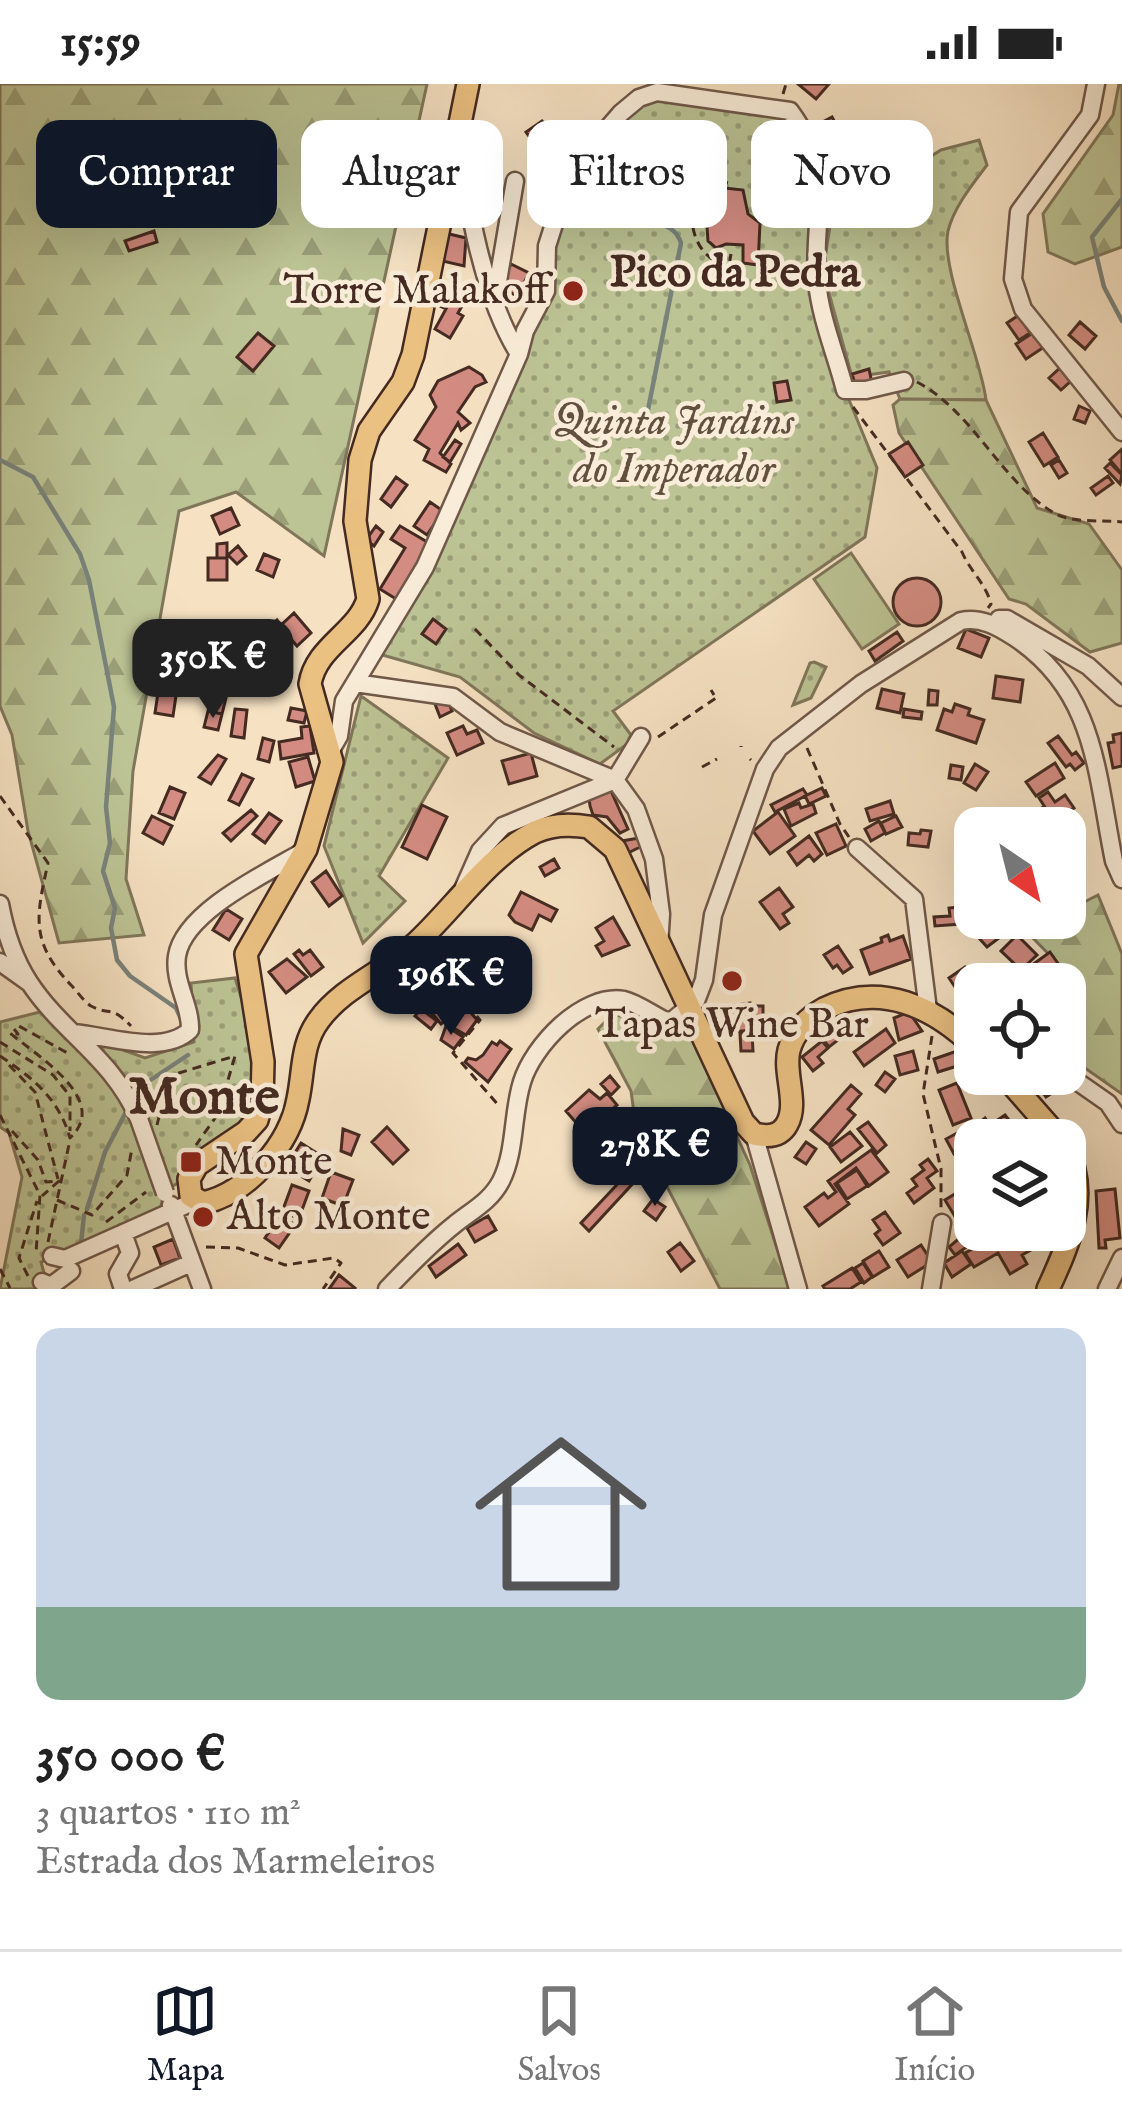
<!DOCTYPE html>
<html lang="pt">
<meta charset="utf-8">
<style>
body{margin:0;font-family:"IM FELL English",serif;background:#f6f6f6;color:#222;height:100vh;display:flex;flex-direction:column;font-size:45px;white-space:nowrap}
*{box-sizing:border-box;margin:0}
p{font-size:39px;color:#767676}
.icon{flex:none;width:66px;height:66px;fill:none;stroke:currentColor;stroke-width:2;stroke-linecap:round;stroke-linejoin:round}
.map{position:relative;height:1205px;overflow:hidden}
.drawer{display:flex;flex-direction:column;background:#fff;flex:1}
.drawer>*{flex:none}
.banner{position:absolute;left:36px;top:36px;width:1050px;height:108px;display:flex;gap:24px}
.needle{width:78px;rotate:145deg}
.tools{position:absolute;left:954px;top:723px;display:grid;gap:24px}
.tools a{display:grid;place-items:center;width:132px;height:132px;border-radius:24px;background:#fff;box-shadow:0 12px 48px #0002;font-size:60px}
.price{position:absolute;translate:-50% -102px;padding:0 27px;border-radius:24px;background:#111827;color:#fff;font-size:39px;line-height:78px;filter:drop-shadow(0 3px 6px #0008)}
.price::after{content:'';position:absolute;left:50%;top:72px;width:36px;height:27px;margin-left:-18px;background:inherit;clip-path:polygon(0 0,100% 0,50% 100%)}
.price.selected{background:#222;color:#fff}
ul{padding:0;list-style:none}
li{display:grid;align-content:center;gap:24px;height:636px;padding:0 36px}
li+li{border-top:3px solid #e0e0e0}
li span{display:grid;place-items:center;height:372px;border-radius:24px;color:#555}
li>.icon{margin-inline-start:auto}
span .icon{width:216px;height:216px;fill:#fffc;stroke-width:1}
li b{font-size:51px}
.chip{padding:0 42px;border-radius:24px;background:#fff;box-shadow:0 12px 48px #0002;font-size:42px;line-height:108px}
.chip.selected{background:#111827;color:#fff}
.status{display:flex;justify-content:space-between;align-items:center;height:84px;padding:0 60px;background:#fff;direction:ltr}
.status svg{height:33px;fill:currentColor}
.menu{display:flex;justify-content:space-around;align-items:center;height:168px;border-top:3px solid #e0e0e0;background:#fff;font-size:33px;color:#767676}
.menu a{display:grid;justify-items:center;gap:6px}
.menu .selected{color:#111827}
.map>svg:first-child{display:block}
</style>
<div class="status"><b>15:59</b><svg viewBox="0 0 49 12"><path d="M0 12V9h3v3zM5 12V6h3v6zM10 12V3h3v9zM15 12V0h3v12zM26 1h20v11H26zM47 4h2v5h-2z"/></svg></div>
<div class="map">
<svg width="1122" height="1205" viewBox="0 0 1122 1205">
<defs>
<pattern id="grass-dots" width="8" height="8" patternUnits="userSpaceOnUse" patternTransform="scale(3)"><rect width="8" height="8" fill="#bcc394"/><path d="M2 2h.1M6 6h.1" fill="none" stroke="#9a9f78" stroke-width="1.8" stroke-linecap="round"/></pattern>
<pattern id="forest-firs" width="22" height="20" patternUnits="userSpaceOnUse" patternTransform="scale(3)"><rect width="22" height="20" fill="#bcc394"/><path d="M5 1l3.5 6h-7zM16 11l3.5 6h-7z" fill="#9a9f78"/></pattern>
</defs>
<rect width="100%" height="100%" fill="#f6e2c3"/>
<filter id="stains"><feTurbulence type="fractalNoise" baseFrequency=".00167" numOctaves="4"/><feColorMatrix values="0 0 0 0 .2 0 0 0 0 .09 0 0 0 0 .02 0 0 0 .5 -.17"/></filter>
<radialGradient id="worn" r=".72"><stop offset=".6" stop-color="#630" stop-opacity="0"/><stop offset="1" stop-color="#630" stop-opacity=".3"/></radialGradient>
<!-- grass -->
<path fill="url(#grass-dots)" stroke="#80765a" stroke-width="3" d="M639 14 778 23 816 80 817 199 845 306 877 384 865 453 613 627 634 655 600 680 534 649 460 593 372 568 392 533 546 207 547 162 595 59Z
M979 56 987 81C972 101 954 123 948 147 940 185 981 272 986 316L900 315 889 288 852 293 823 187 831 136 941 66Z
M814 578 826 583 811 614 793 621 810 579Z
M361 612 448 674 379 792 405 817 363 859 324 762Z
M235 894 253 951 257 996 248 1031 181 1097 163 1108 161 1127 41 1178 46 1196 41 1205H0L22 1093 9 1049 0 1043V938L48 926 147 1033 134 1008 93 955 145 974 194 958 191 899Z"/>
<!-- forest -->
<path fill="url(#forest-firs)" stroke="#80765a" stroke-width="3" d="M0 0H427L324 472 236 408 179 427 133 687 126 795 144 851 59 859 28 747 12 651 0 622Z
M1119 0H1122V163L1075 180 1048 168 1043 130 1113 31Z
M900 315 986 316 1037 424 1089 440 1122 486V559L1090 568 1026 520 1009 515 899 349 893 321Z
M1098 811 1122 870V1010L1065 970V900H1061L1071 893 1027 848 1053 834H1065V828Z
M613 930 691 952 750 1081 790 1205H720L636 1043 631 1007 598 945Z"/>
<!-- garden -->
<path fill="#bcc394" stroke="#80765a" stroke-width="3" d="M851 469 899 540 862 565 814 495Z"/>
<!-- water -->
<path fill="#9dbdb7" stroke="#79827b" stroke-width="3" d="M680 56 681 62 661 79 636 128 622 123C630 91 649 67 680 56Z"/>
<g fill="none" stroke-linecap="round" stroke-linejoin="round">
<!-- stream -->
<path stroke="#79827b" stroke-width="4.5" d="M1122 115 1092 153 1104 203 1122 237
M636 128C650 143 673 135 681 159L648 326
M0 376 33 393 80 470 89 496 114 623 106 723 110 759 103 787 115 824 111 844 117 876 130 892 176 924 182 937
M137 1005 188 971
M87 1125 105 1068 126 1028
M81 1160 84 1131"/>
</g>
<!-- building -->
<path fill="#d48c82" stroke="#442a21" stroke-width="3" d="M798 0H829L816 15Z
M832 33 845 57 831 64 819 40Z
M542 37 553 52 537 63 526 48Z
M851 64 861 90 841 97 847 113 839 116 831 95 838 93 830 71Z
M707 102 743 106 748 130 760 139 758 181 743 179V161L726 160 716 164 708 157 707 143 699 139V126L706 122Z
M154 147 157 158 129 167 125 157Z
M445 149 466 154 464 182 438 176Z
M511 180 529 189 517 212 500 203Z
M445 212 462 222 458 229 463 232 450 254 435 245 446 225 440 222Z
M1019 231 1030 249 1019 256 1007 239Z
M1080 238 1096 252 1085 265 1069 251Z
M1037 246 1047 261 1026 275 1016 260Z
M258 249 274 262 253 287 237 273Z
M469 283 482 291 486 298 475 303 458 328 470 339 461 346 458 339 440 369 451 380 446 388 424 376 429 365 415 356 436 323 430 311 438 297Z
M1061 283 1072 296 1061 306 1049 294Z
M869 285 872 299 856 303 852 290Z
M787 297 791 316 777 318 774 299Z
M1079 322 1090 327 1085 339 1074 335Z
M1043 349 1058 373 1044 382 1029 358Z
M455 356 461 360 450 378 443 373Z
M908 358 923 381 905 393 889 370Z
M1122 365V390L1110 376Z
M1059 376 1067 389 1059 394 1051 381Z
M1110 379 1122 391 1120 400 1105 384Z
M1108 392 1113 399 1096 411 1091 404Z
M396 393 407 401 391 423 381 415Z
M430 418 443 427 427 451 414 442Z
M231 424 239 441 220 450 212 432Z
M376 442 383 448 374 462 366 456Z
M400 442 429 459 396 515 380 505 405 464 391 455Z
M227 459V474H217V460Z
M238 462 246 472 237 480 228 471Z
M264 470 279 476 273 493 257 486Z
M208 474H227V496H208Z
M893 518a24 24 0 1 1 48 0a24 24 0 1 1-48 0Z
M294 529 311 549 297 562 290 554 285 559 270 542 277 536 281 541Z
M433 535 446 545 436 560 422 550Z
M966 545 989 554 981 573 958 564Z
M164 546 166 560 153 563 150 548Z
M897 548 903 557 875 577 869 567Z
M272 562 284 563 283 578 271 576Z
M218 585 228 587 224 602 215 600Z
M996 592 1023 596 1020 618 993 614Z
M159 602 177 605 173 632 155 629Z
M882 605 904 610 900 629 877 624Z
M929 606 938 607 937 621H928Z
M212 611 226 614 222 630 208 627Z
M447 615 452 627 440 633 435 620Z
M955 620 970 625 968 631 984 636 976 659 937 646 944 625 952 628Z
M291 624 307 627 304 639 288 636Z
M235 625 247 626 244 654 231 652Z
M904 625 922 628 921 635 903 633Z
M208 627 222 630 218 646 204 643Z
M310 642 314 669 281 675 279 658 302 654 301 643Z
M463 642 467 650 477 646 483 659 457 671 447 649Z
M1122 649V682L1113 684 1108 659 1114 658 1113 651Z
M1058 652 1072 671 1076 668 1084 679 1075 686 1070 680 1066 683 1048 659Z
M263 654 274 657 269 678 258 675Z
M531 669 537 692 509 700 502 677Z
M218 671 226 675 211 700 199 693Z
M308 673 315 697 296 703 289 678Z
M1055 679 1064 694 1036 712 1026 698Z
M975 680 988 688 976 706 964 699Z
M951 681 963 683 961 696 949 694Z
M242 690 253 695 239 721 229 716Z
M170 703 185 709 174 735 159 729Z
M822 704 826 712 809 720 805 712Z
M803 705 807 711 775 728 771 721Z
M611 707 628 745 620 749 607 733 593 731 590 722 589 714Z
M1048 708 1055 718 1065 711 1074 724 1054 737 1039 714Z
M890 717 894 730 870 737 866 725Z
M799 719 801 724 813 720 816 729 791 742 784 725Z
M422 721 447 733 427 775 402 763Z
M1043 723 1054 741 1031 744 1025 735Z
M251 726 257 732 231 757 223 749Z
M778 728 795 752 770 770 753 747Z
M269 729 281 737 265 759 253 750Z
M152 732 172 742 163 760 143 749Z
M896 732 902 743 886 750 881 739Z
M1071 732 1084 751 1074 757 1061 739Z
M879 737 885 749 871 757 865 745Z
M836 740 846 762 827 771 816 749Z
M921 746 931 747 928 763 908 761 909 749 920 750Z
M809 752 822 770 814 777 809 771 797 781 788 768Z
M639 754 640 763 628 769 622 757Z
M554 775 559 784 545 792 540 783Z
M326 787 342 812 329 822 312 798Z
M779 804 793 823 783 830 789 839 780 845 760 818Z
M521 808 557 826 551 837 539 831 532 846 515 838 509 831Z
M960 823 961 840 935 842 934 833 950 832 949 824Z
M226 825 242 835 229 856 213 846Z
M975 831 987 834 992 842 978 850 969 836Z
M613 833 629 861 602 872 596 862 604 857 596 844Z
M991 843 999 854 987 863 978 853Z
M888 851 890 857 903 852 911 875 870 890 861 866 882 858 881 854Z
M1017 851 1037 871 1021 886 1001 867Z
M838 862 852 883 843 889 837 881 833 884 824 871Z
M299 866 303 871 310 866 323 883 311 892 294 870Z
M1050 868 1066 891 1049 900H1028L1021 889Z
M287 875 307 893 286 909 269 888Z
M978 881 991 900H975V912L965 918 949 894 965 883 968 887Z
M452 909 463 923 441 940 430 927Z
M750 919 753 946 732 948 729 922Z
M752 922H763V935H752Z
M467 924 477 936 466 951 450 942Z
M421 925 437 937 431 945 415 932Z
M845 928 856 942 829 963 821 953 830 946 827 942Z
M909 928 922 947 899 956 894 934Z
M446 942 463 953 454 965 441 956Z
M886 945 895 959 864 982 854 968Z
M740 949H752L753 967H741Z
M500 957 511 965 488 998 465 978 468 974 476 976 483 971 492 958 497 961Z
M822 957 828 964 818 973 823 979 813 987 802 973Z
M966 964 970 978 938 988 934 975Z
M913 967 918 986 900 991 895 972Z
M885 988 895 995 885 1008 876 1001Z
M1040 990H1056L1064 1001 1046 1013 1033 995Z
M610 992 619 1003 611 1011 601 1000Z
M957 999 971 1034 953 1041 939 1006Z
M851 1001 861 1010 848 1025 855 1031 829 1061 811 1046Z
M589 1006 600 1015 607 1009 617 1021 585 1049 566 1027Z
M611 1030 617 1035 602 1050 596 1045Z
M1005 1031 1013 1041 989 1056 978 1040 985 1034 990 1041Z
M868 1038 886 1061 877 1069 858 1045Z
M976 1039 984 1054 954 1070 946 1055Z
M387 1043 408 1066 393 1080 372 1058Z
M343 1045 359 1051 351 1071 341 1067Z
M850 1048 862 1062 841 1078 830 1063Z
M806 1058 816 1065 806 1080 795 1073Z
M301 1059 323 1073 309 1097 286 1083Z
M871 1066 888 1088 869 1102 856 1084 835 1100 849 1120 819 1142 805 1123 824 1109 828 1114 836 1108 828 1097Z
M641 1075 649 1082 589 1147 581 1139Z
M928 1075 937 1087 927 1094 934 1104 914 1119 907 1109 917 1102 912 1095 924 1086 920 1081Z
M857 1086 867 1102 847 1115 837 1099Z
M331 1088 353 1096 343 1122 322 1114Z
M292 1101 309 1107 299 1134 282 1128Z
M963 1105 966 1112 975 1107V1137L962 1144 945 1116Z
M1115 1105 1120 1154 1105 1156 1106 1164H1099L1096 1107Z
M653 1115 665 1123 656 1136 644 1127Z
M885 1128 900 1149 883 1161 875 1150 880 1146 873 1136Z
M281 1131 295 1141 279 1164 265 1154Z
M488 1132 496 1146 475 1158 467 1144Z
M994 1146H1028L1030 1150 1045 1146 1051 1155 1022 1171 1027 1180 1010 1190 998 1169 974 1183 965 1169 976 1163 973 1158Z
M961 1153 968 1162 955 1171 949 1163Z
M173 1155 180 1174 161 1181 154 1163Z
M680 1159 694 1177 681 1187 668 1168Z
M458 1160 466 1171 436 1193 429 1182Z
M921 1161 932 1178 908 1193 897 1176Z
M879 1167 889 1183 873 1193 863 1177Z
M962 1167 971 1180 952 1193 944 1179Z
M863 1179 872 1193 864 1199 855 1184Z
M852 1184 861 1198 850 1205H825L823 1202Z
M339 1191 355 1204 354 1205H329Z"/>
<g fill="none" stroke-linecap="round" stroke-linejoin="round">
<!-- minor casing -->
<g stroke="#70584a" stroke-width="21">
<path id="minor" d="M1096 0 1090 31 1019 128 1013 195 1023 225 1122 348
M464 53C462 115 486 218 519 270
M496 209 515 97
M999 535H1007L1088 582 1122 613
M355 599 453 613 500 648 615 696 636 725 654 775 661 830 659 862
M331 666 339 652 344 617 425 483 519 270 525 247 546 207 547 162 554 140 595 59 621 29 639 14 657 8 790 27C837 91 812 130 817 197 820 233 836 271 845 306H866L904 297
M857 764 914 815 928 926
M464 803 480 767 503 742 615 696 641 653
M0 820C5 847 14 875 29 898 63 950 111 972 139 1035
M0 878 28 898
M73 949C109 952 163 972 190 946 191 921 173 898 177 872 184 827 269 788 306 766
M1065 989 1108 1019 1122 1040
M754 1050 798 1205
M171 1121 202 1205
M52 1172 65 1175 195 1117
M42 1198 51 1202 71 1187
M123 1205 118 1190 130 1169 123 1149
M133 1205 191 1179
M387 1205C408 1183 430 1160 454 1141 471 1127 490 1118 501 1097 516 1067 512 1030 522 998 533 962 582 909 624 916 637 919 653 931 666 937L673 936 696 917 704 896 713 831 765 685 779 664 861 600 961 537C981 533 997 542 1014 553 1096 607 1096 688 1114 777L1122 795
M931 1205 942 1139
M1107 1205 1122 1174"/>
</g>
<!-- major casing -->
<g stroke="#442a21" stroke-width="26">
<path id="major" d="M468 0 413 271 403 298 369 347 360 376 355 437 368 515C358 549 316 562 310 600L332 678 306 765 246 870 263 978 262 1017 257 1036 246 1048 197 1081 189 1095 191 1112 203 1119C248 1109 290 1060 298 1015 304 987 301 960 319 936 342 904 384 888 413 862 453 826 487 773 535 748 552 740 571 740 589 743L615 765 743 1038 754 1050C767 1053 780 1053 787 1040 799 1019 783 989 789 966 794 948 808 934 824 925 880 897 934 923 975 963
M1003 990 1061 1056
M1048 1205C1069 1160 1091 1110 1065 1062"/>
</g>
<!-- path -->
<path stroke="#442a21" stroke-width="3" stroke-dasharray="9 6" stroke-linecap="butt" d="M783 10 786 0
M728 99 714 95 700 99C683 127 692 177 729 181L731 170
M917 298C974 328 1002 400 1056 430 1072 439 1103 436 1122 438
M853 323 962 468C970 487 986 500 991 520L988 524
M475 545 519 591 614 663
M711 606 714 611
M658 653 716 614
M741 662V663
M807 664 840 740 849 753
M750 675 751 676
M702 683 717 675
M0 712 48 779C36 833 30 858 71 901 77 907 84 918 91 922 110 932 111 921 131 942
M427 876 480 936 453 969 500 1023
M932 952 923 1010 941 1085V1125
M0 958 53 991 70 1012V1047
M0 972C33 994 59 1015 70 1054 111 1016 37 972 10 949L18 950 14 945 19 942 71 971
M9 981 35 1008 58 1095
M0 1031 40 1111 36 1169
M157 1041 169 992 235 972 218 1030 196 1061
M12 1047 38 1076 46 1098 59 1097 42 1112
M57 1116 92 1131 127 1091 132 1064
M106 1138 146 1108
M48 1158 70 1056
M206 1163 238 1164 285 1181 334 1174 341 1179 323 1205
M0 1185 10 1204
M28 1192 19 1174 37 1117"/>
<!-- minor -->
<use href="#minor" stroke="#f9ecd8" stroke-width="16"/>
<!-- major -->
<use href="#major" stroke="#ebc182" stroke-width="21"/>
<!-- minor-bridge casing -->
<g stroke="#70584a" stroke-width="21" stroke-linecap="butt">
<path id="minor-bridge" d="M139 1035 165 1109"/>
</g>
<!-- minor-bridge -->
<use href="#minor-bridge" stroke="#f9ecd8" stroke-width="16"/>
</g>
<!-- markers -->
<g fill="#8f2418" stroke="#f9ecd8" stroke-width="4.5">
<circle cx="573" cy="207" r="12"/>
<circle cx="732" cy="897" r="12"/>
<rect x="179" y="1066" width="24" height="24" rx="6"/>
<circle cx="203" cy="1133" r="12"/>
</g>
<g text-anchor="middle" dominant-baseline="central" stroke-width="9" stroke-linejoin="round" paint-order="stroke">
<!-- poi labels -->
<g font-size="42" fill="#442a21" stroke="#f9ecd8" text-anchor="start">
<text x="549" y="207" text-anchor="end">Torre Malakoff</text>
<text x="732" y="941" text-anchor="middle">Tapas Wine Bar</text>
<text x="215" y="1078">Monte</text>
<text x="227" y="1133">Alto Monte</text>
</g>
<!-- park labels -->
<g font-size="42" font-style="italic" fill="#62503e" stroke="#f9ecd8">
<text x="674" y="338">Quinta Jardins<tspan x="674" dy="48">do Imperador</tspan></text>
</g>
<!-- neighbourhood labels -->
<g font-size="45" font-weight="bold" fill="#442a21" stroke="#f9ecd8">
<text x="735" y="189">Pico da Pedra</text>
</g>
<!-- district labels -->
<g font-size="54" font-weight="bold" fill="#442a21" stroke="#f9ecd8">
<text x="204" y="1014">Monte</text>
</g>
</g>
<rect width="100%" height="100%" filter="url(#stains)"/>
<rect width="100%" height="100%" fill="url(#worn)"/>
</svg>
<div class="tools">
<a><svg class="needle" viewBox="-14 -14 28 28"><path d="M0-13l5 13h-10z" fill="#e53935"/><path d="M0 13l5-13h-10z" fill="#767676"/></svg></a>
<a><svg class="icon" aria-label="locate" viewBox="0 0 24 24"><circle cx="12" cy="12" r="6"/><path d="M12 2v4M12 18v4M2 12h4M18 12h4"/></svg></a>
<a><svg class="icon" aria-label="layers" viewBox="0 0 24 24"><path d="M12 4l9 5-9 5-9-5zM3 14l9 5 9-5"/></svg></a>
</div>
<b class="price selected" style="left:213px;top:637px">350K €</b>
<b class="price" style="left:451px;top:954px">196K €</b>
<b class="price" style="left:655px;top:1125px">278K €</b>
<div class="banner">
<a class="chip selected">Comprar</a>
<a class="chip">Alugar</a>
<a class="chip">Filtros</a>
<a class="chip">Novo</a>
</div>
</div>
<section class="drawer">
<ul>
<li><span style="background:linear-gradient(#c9d6e8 75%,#7fa58c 0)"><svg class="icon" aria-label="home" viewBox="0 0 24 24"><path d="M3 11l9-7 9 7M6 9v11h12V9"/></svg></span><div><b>350 000 €</b><p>3 quartos · 110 m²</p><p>Estrada dos Marmeleiros</p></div></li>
</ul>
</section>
<nav class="menu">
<a class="selected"><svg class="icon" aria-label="map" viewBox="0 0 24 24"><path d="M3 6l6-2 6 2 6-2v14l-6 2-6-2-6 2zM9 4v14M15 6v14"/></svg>Mapa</a>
<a><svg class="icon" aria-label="saved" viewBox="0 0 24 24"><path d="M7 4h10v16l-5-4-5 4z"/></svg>Salvos</a>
<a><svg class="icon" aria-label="home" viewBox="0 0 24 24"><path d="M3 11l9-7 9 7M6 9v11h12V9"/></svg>Início</a>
</nav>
